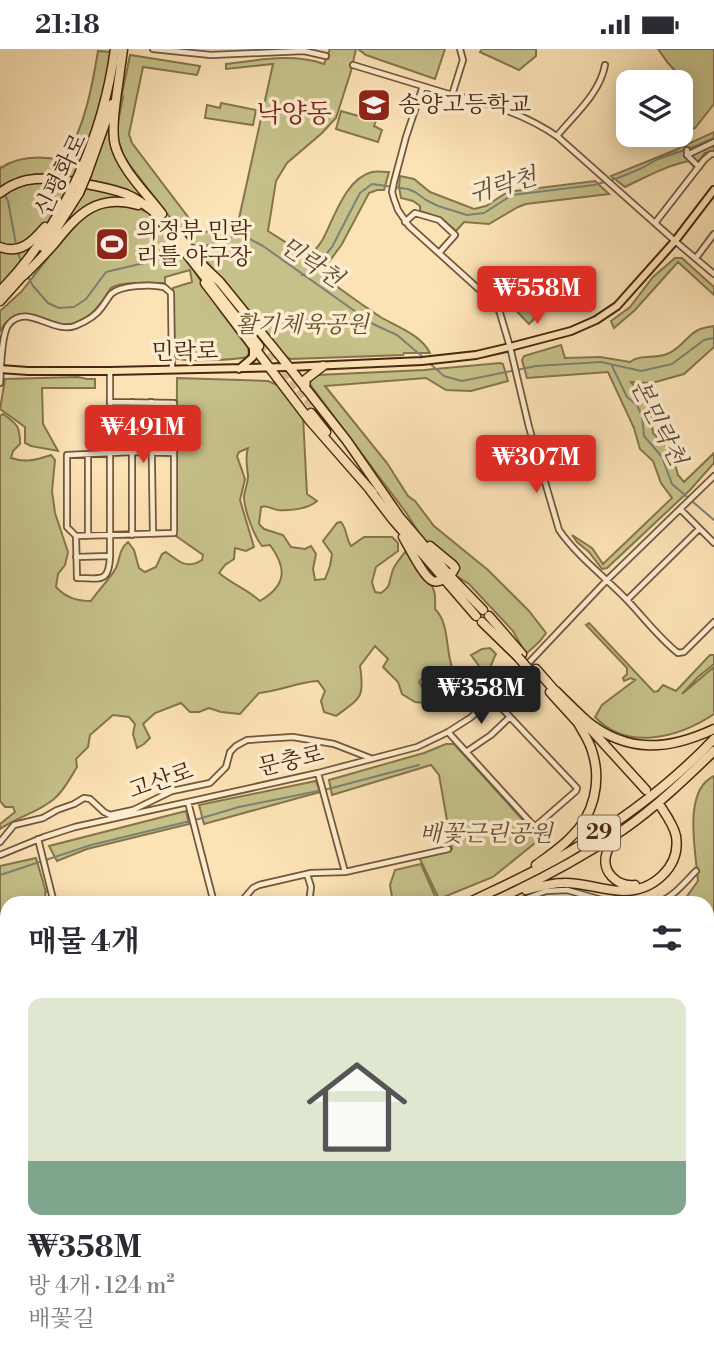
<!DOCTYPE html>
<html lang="ko">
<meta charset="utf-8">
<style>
body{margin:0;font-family:"Libre Bodoni","Noto Serif KR",serif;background:#f7f7f7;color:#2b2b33;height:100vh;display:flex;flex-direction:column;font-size:26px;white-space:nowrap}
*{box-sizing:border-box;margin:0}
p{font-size:23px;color:#7c7c81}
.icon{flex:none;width:38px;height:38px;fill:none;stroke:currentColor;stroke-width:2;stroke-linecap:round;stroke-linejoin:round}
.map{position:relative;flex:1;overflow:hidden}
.side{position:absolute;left:0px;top:847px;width:714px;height:471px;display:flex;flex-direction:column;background:#fff;border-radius:21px 21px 0 0;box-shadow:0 4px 18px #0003}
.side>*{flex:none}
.controls{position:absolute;left:616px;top:21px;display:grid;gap:14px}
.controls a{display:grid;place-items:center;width:77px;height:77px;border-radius:14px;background:#fff;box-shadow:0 4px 18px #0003;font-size:35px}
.price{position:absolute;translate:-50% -60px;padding:0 16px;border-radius:7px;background:#d93025;color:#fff;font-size:23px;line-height:46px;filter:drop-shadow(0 2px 4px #0008)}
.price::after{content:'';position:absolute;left:50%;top:42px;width:21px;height:16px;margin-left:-10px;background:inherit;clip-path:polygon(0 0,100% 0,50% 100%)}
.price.selected{background:#222;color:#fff}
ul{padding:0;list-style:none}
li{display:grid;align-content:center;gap:14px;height:371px;padding:0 28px}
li+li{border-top:2px solid #e1e1e2}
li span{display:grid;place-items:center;height:217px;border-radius:14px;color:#555}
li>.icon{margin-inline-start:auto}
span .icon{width:126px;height:126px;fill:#fffc;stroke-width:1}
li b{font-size:30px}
h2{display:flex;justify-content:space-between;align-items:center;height:84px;padding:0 28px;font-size:30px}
.status{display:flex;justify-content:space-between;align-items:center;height:49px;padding:0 35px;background:#fff;direction:ltr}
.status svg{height:19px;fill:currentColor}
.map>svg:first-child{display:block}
</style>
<div class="status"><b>21:18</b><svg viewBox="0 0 49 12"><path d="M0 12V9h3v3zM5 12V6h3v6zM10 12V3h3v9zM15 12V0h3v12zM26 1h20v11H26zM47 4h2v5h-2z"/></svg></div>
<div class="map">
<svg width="714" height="1317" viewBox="0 0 714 1317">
<rect width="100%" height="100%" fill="#fce3b6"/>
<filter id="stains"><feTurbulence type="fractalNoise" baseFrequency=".00286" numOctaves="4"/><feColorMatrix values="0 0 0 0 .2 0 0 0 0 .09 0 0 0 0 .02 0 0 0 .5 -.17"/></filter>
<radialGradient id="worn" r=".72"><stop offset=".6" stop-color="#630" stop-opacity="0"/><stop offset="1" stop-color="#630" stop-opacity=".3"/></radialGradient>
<!-- green -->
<path fill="#c6c189" stroke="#86744c" stroke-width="2" fill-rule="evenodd" d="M330 0H356L351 22 336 69 322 84 287 114 276 132 268 182 309 208C314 202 319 197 323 190 334 169 346 129 372 123 377 122 383 123 389 123L384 141H377L369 144 342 195 321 224 324 228C343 242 362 256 382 269 398 278 421 286 430 304H404L403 306 291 310 286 308 207 213 180 178 172 171 129 115 123 105 118 90V73L123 48 122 45 130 6 200 17 197 26 143 18 129 85 132 94 198 181 206 183 227 175 238 174 273 15 226 20V15C259 11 292 4 324 15Z
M358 0H445L435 30 366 6Z
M482 0H536V7L519 21 480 3Z
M658 0H714V55L695 79 681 84V33H675L679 26 668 14Z
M98 2 111 3C108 46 90 88 74 128 47 123 23 122 0 138V118L1 119C19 106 42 107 63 111L66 108C85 76 92 38 98 2Z
M221 54 256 61 253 76 205 69 207 56 220 59Z
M341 62 376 72 374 77 382 81 378 93 336 80Z
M112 68 114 99 150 153C131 140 112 135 89 131Z
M714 83V102L705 104 694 118 689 112C665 117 646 128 625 138L611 127 673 102Z
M400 127 414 130 430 143 474 160 486 157 506 144 515 142 595 132 609 145 526 155 518 158 489 175 464 173 456 182 441 169 420 162V157L413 152 401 149 399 138Z
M39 132 70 135 53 166 42 181 21 197 0 196V148L20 135Z
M88 138 135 151C91 147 87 155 57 185L83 139Z
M127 154 151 165 163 178 174 196 193 220 218 259 248 299 249 304 247 308C235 311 186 313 175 309L173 239 192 233 190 221 165 228V234C153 234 121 232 111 239 110 240 106 247 105 248 97 260 87 272 72 275 44 281 22 245 0 282V262L21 243 73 177 94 159Z
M42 187 0 238V200L4 202Z
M675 209H682L714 238V246L678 213 635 261 614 279 611 272 630 258 653 228Z
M522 236 545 259 529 275 506 251Z
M714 277V298L684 325 652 334 631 333 650 356 653 384 668 399 674 412 678 426 684 433 714 404V414L690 441 607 519 602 520 589 503 577 493 572 486 592 499 603 515 672 449 661 434 653 412 640 400 634 379 608 323 527 329 522 311 524 307 561 296 565 309 600 308 630 313C640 305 655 310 667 305 681 300 686 287 698 281 702 279 709 278 714 277Z
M500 314 503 315 508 332 471 342 446 341 426 329 325 337 387 414 408 447 415 452 434 477 488 521 529 562 546 584 540 592 526 605 513 582 469 535 455 526 423 490 407 465 309 334 310 330 317 326 424 321Z
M78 328 87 330H95V339H42L43 375 58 402 31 397 25 394V378L0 360 5 330Z
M177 329 268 332 280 337 303 367 307 445 317 452C308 460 290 462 278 461 271 460 268 456 261 458L259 475 264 480 283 486 291 498 305 500 311 497 316 505 313 520 315 531 325 530 330 517 332 505 323 492 337 474 341 473C348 482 345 488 351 497L364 488H392L398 494V502L376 518 372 533 375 543 381 544C392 536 388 535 392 524 393 517 401 509 405 503 416 507 430 530 434 542 436 548 435 554 435 560 450 575 445 601 453 621L461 622V627L468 626 479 617 471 606 482 600 490 599 496 605C492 612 491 620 486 626 459 652 438 606 419 633L427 646 424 654 415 653 402 645 398 633 383 618 388 610 375 597 360 617C365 650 360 649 336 667L324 663 321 652 325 642 318 632C298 633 280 642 259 644L240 665 221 663 209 659 199 663H190L181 654 155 664 143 675 150 689 144 695 137 699 133 685 135 675 129 668 113 666 90 686 88 698 76 710 77 718C70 729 64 742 54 750 39 763 17 768 0 780V775L15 763 13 758H5L0 752V367L3 365C17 375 20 377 20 395L13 402 11 409C27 414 35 411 51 406L55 411 52 442 55 464 68 503 65 516 58 525 56 538C66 549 77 552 91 552 97 543 112 527 116 519 120 510 119 500 128 493L134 501 139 519 145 523 156 518 162 505 166 503C179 512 186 521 202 511L203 506 176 487ZM248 399C245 408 247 417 248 427 248 435 244 442 244 449 245 463 254 487 262 497L270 496C287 519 287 536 260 552 248 541 232 535 219 524L225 516 234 510 235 499 246 502 254 498 240 451 245 430 237 407 239 403Z
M580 395 586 416 553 424 547 404Z
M589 574 654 643 658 642 663 636 676 642 710 606H714V615L697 629 682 645 714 618V665C679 688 628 703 595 668L602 656 635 631 631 629 624 632 623 629 627 625V619L586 576Z
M446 695H454L540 790 493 828 439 850 419 808 452 800 439 726 431 716 332 746 329 731 424 704Z
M714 727V1158L707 1163V854H682L698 832C696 803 682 742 714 727Z
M316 732 320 743 204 775 199 756Z
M186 762 189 775 87 800 57 812 49 797Z
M36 809 46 843 45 844 47 854H7V877L0 879V817Z
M421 815 438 854H393L390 836 395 821Z
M7 1104V1311H218L196 1317H0V1108Z
M496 1311H653L652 1317H496Z"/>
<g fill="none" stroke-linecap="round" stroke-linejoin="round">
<!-- stream -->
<path stroke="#7e8075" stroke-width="2" d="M5 146 8 152 16 195
M194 201 234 187 248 189 263 197 373 275 397 286 424 309
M18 204 22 215
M27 226 33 237 48 254 59 259 74 258 86 250 106 223 182 205
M302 226 308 225 314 220 332 198 360 144 372 135 408 140 415 143 426 151 438 157 467 166 484 164 512 146 594 136 618 129 642 119 658 110 693 98 714 89
M428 313 444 327 462 332 536 317 601 313 641 322 672 315 704 291 714 289
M612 317 627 348 637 356 642 367 644 387 662 408 672 435 714 471
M195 771 239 758 328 740 419 716
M0 826 91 796 190 772
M493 1311V1317"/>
<!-- minor-tunnel -->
<path stroke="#d8bd95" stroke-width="4.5" stroke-dasharray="4.5 2" stroke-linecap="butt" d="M326 7 353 16"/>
<!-- highway-tunnel -->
<path stroke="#d8bd95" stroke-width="8" stroke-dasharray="8 4" stroke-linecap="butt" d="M262 294 316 362"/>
<!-- minor casing -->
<g stroke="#74563a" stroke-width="8">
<path id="minor" d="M153 0 211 6 304 2 326 7
M353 16 452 46C490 54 527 66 558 88L675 192 714 225
M423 37 406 88 394 133 392 143 394 150 398 161 409 177 482 243 497 258 500 264 510 298 529 378 559 481C578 508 605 528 628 552 645 570 659 589 678 604L684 603 714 573
M452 46 463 11 460 0
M557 87C575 65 600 44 605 16
M687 101V106L714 93
M687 106 699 118
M405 173 415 164 439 171 455 186 439 204
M655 174 704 111 711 105H714
M696 209 714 185
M0 334C1 321 1 284 9 275 27 254 53 285 75 277 85 273 96 267 102 258 105 254 108 249 111 245 121 236 151 235 164 238L171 244 172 320
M110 353 174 354C174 397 174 441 174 484L76 487 67 478V406L132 403 174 404
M132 353V486
M151 353 153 485
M88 405V487
M680 460 714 494
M76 487 77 529C100 529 109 535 110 507V322
M76 508 110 507
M627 551 699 480
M448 683 531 774 534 776H537L576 742 577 739 493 650
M466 703 491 686 510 668
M318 724 345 823
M188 753 214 854
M38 790 54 854
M0 793 14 776 43 769 57 761 74 755 84 749 90 750 104 763 110 766 133 761 172 742 210 734 226 718 230 703 236 697 247 691 293 688 334 695 370 709
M0 806 44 788 75 778 318 724 417 698 448 683 470 669 505 639 606 532 714 427
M307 825 311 838 309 854
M240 854 253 839 259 836 311 824 345 823 448 800
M514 854 546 842 567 841 612 854
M656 854C673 849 684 834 696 822
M0 1100 7 1099
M445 1317 446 1311"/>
</g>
<!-- major casing -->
<g stroke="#472710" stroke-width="10">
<path id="major" d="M0 320 28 322H110L289 318 422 312 476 306 510 298 571 282 596 271 617 257 675 192 714 141
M239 320 253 308V299"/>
</g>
<!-- highway casing -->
<g stroke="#472710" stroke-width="11">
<path id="highway" d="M121 13C119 35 110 76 115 96 121 120 147 145 162 165
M121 15 123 0
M80 123C98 83 109 43 115 0
M87 125 112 55
M0 144C10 136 22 131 35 130 55 128 107 138 126 145 136 149 144 155 153 162L259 297
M176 183 194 206
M0 198C20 206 33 192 45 178
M44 199 79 144
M198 212 220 233 289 318 347 392 399 467 450 527 483 561
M23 227C34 217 44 206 54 195 78 165 97 144 138 156
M205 234 310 372 373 444
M0 242C29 213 52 178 71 142
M0 252 26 223
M305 339 306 330 323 317
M311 364 326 383
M370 441 393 471 476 567
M403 488C409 498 424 529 433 532 435 533 437 532 439 532
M430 497 453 516 455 519 452 524
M489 567 522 605
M482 573 518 608
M536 620 557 644
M556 642C566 652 576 662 587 672 628 705 669 701 714 680
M550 643 579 675
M585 674 646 741
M616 788C613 793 609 798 607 803 600 822 617 838 635 836
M536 816C548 807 561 799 571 788 594 766 602 732 592 702 589 691 582 682 577 672
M526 841C538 838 551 834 563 834 583 833 603 842 623 842 652 842 681 819 676 787 674 777 667 767 661 758
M468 854C503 837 540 821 574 800 624 770 674 732 714 690
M490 854C536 833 581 809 623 781 656 758 685 730 714 702
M0 1075 7 1072
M0 1085 7 1082"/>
</g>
<!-- minor -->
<use href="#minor" stroke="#fdedd0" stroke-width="4.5"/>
<!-- major -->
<use href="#major" stroke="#fce3b6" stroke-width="6"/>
<!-- highway -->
<use href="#highway" stroke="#fce3b6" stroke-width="8"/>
<!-- highway-bridge casing -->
<g stroke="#472710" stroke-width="11" stroke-linecap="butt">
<path id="highway-bridge" d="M71 142 80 123
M79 144 87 125
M518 608 532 624"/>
</g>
<!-- highway-bridge -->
<use href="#highway-bridge" stroke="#fce3b6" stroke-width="8"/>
</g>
<!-- icons -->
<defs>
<g id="school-square" transform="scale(1.75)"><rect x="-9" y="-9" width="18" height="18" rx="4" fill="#8f2418" stroke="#fdedd0"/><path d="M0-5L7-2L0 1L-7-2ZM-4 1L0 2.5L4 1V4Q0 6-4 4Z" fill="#fff"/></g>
<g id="stadium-square" transform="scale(1.75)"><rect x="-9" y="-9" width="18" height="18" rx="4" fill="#8f2418" stroke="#fdedd0"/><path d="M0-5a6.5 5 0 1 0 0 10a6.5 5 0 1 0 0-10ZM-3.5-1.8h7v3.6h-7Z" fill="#fff"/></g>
</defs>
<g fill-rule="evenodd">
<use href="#school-square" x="374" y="56"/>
<use href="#stadium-square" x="112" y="195"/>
</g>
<g text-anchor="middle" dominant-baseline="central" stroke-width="7" stroke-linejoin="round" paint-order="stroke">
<!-- shield labels -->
<rect fill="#fdedd0" stroke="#7e624a" stroke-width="2" x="578" y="766.5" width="42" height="35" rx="5"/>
<g font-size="21" font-weight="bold" fill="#472710">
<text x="599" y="784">29</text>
</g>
<!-- poi labels -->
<g font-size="23" fill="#472710" stroke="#fdedd0" text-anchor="start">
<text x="398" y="56">송양고등학교</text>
<text x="136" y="182">의정부 민락<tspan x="136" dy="26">리틀 야구장</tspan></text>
</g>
<!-- street labels -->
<g font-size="23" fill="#472710" stroke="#fdedd0">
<text transform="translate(61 126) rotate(-64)">신평화로</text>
<text transform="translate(185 303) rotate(-1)">민락로</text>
<text transform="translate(291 712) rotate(-13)">문충로</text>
<text transform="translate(161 732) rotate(-19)">고산로</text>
</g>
<!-- park labels -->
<g font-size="23" font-style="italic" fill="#674e2e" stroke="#fdedd0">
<text x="302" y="276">활기체육공원</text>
<text x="486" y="785">배꽃근린공원</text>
</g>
<!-- water labels -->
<g font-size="24" font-style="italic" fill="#5e4c3a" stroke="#fdedd0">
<text transform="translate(503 137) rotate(-16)">귀락천</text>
<text transform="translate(311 214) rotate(34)">민락천</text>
<text transform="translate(658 374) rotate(63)">본민락천</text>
</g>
<!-- quarter labels -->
<g font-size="26" fill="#7a1f14" stroke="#fdedd0">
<text x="294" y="65">낙양동</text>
</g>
</g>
<rect width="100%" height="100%" filter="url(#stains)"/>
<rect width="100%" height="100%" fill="url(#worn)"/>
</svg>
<div class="controls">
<a><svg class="icon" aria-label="layers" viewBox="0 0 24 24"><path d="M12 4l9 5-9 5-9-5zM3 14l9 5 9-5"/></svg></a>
</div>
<b class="price" style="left:537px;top:277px">₩558M</b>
<b class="price" style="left:143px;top:416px">₩491M</b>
<b class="price" style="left:536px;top:446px">₩307M</b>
<b class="price selected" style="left:481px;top:677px">₩358M</b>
<section class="side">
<h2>매물 4개<svg class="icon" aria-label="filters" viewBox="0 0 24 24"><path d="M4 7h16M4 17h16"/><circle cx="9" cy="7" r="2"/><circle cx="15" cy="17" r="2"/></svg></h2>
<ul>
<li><span style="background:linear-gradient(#dfe7d0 75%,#7fa58c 0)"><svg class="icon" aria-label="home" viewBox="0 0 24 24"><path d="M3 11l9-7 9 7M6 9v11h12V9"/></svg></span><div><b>₩358M</b><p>방 4개 · 124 m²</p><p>배꽃길</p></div></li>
</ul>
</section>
</div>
